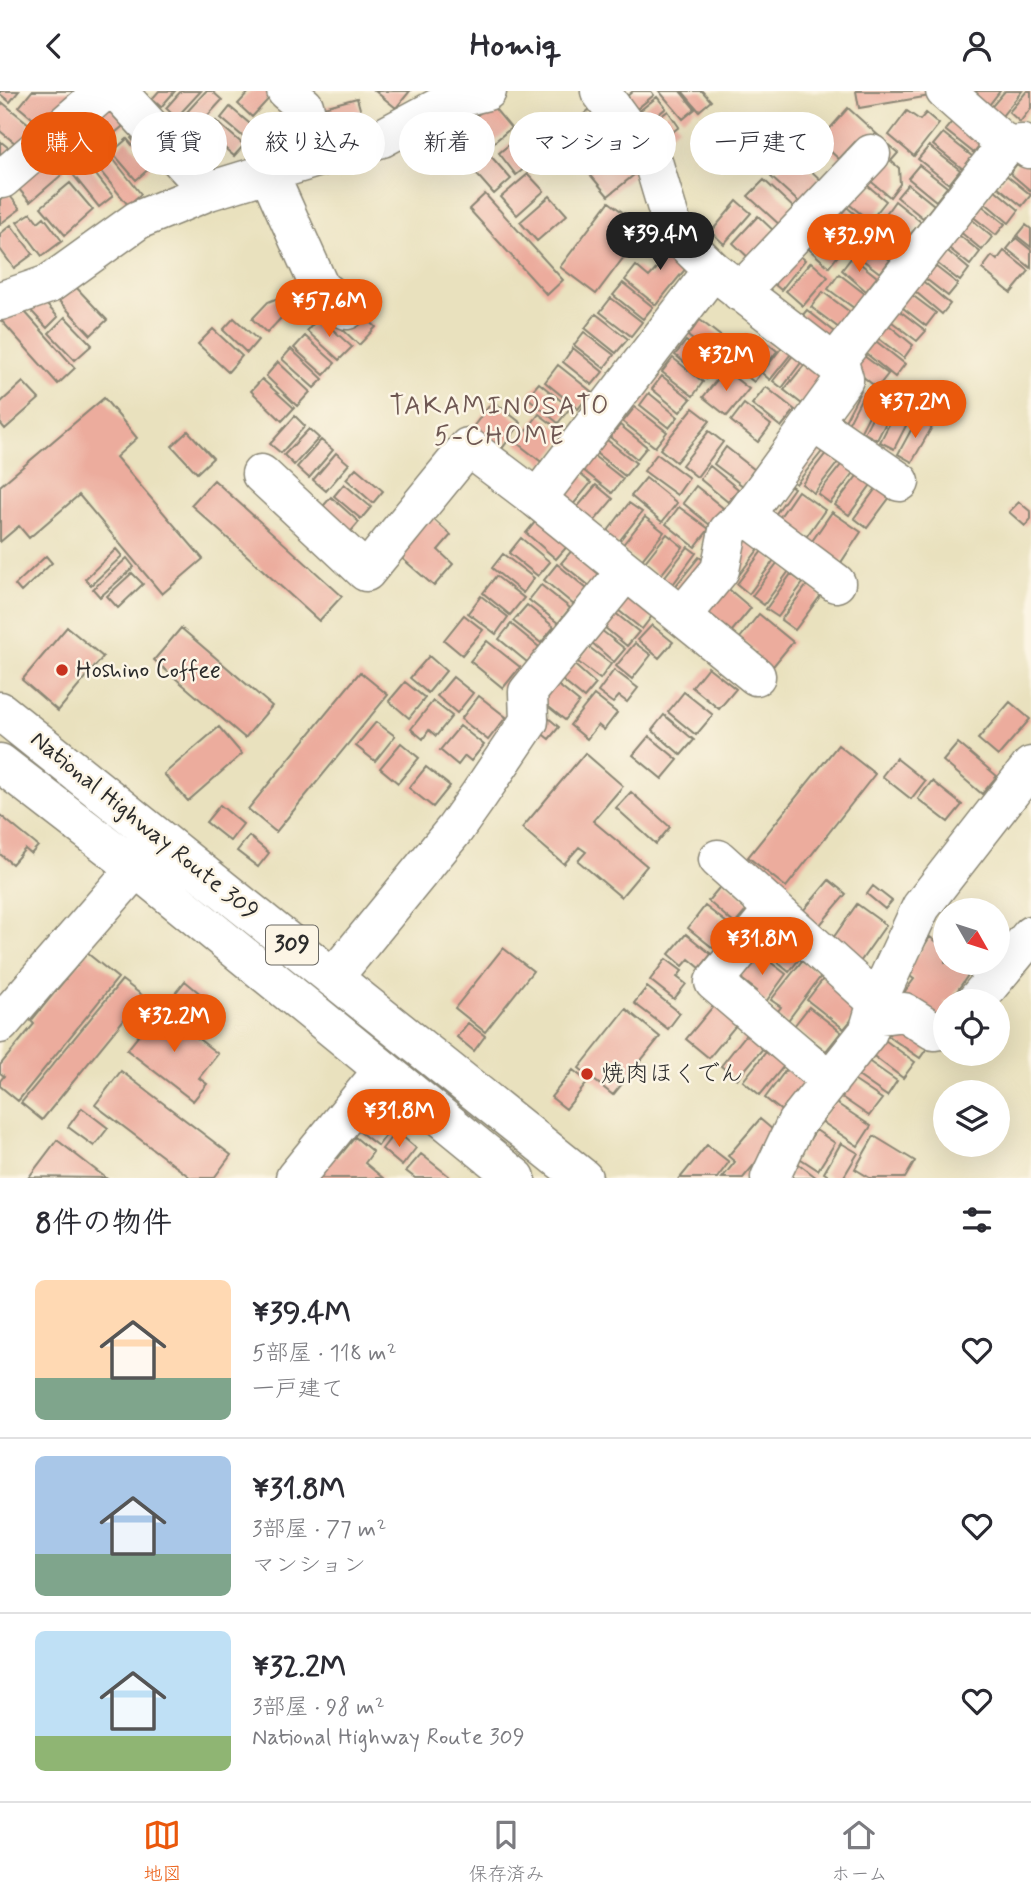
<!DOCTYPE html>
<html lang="ja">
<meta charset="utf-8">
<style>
body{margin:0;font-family:Mynerve,"Klee One",sans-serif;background:#f2f2f3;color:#2b2b33;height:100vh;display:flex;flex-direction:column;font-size:26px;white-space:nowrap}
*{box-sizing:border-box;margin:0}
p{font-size:23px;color:#7c7c81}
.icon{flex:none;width:38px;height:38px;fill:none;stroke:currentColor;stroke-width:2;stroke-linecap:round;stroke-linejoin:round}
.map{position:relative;height:1087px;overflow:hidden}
.side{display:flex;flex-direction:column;background:#fff;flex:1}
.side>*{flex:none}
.banner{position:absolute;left:21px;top:21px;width:990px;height:63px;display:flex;gap:14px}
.needle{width:46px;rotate:129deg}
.fabs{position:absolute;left:933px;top:807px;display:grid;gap:14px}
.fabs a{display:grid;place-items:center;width:77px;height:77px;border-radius:50%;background:#fff;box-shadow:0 7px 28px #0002;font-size:35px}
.price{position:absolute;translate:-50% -60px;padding:0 16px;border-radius:24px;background:#ea580c;color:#fff;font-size:23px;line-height:46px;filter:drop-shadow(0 2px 4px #0008)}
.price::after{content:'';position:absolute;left:50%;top:42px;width:21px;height:16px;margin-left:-10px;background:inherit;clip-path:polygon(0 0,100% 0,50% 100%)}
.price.on{background:#222;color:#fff}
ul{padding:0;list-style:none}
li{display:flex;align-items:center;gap:21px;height:175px;padding:0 35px}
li+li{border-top:2px solid #e1e1e2}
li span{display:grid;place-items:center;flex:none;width:196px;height:140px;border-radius:10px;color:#555}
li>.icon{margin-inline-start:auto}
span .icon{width:84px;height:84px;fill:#fffc;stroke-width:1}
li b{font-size:30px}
h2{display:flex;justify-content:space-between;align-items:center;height:84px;padding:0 35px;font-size:30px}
.tag{padding:0 24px;border-radius:32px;background:#fff;box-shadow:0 7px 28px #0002;font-size:24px;line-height:63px}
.tag.on{background:#ea580c;color:#fff}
header{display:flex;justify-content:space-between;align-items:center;height:91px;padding:0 35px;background:#fff;font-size:32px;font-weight:700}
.dock{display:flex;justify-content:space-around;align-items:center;height:98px;border-top:2px solid #e1e1e2;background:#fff;font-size:19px;color:#7c7c81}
.dock a{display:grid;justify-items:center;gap:4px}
.dock .on{color:#ea580c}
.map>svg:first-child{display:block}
</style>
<header><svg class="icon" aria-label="back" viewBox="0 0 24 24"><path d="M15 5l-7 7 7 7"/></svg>Homiq<svg class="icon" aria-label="person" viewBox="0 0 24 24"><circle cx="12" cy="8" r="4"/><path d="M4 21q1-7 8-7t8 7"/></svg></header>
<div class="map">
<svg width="1031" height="1087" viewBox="0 0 1031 1087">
<rect width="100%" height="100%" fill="#fcf5e5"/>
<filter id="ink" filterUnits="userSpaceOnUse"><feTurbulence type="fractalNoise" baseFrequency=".0143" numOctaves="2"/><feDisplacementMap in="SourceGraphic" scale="14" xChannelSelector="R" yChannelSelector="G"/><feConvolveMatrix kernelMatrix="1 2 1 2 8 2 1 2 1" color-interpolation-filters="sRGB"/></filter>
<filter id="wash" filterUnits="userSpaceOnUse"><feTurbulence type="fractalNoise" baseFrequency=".00686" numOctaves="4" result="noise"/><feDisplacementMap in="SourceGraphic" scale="28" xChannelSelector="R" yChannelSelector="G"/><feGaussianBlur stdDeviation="1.57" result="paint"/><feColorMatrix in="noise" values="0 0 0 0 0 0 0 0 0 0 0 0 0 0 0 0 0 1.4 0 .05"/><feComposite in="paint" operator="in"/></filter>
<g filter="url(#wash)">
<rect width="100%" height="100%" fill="#e9e1be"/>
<g id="blocks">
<!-- building -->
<path fill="#ecac9d" d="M0 0H19L10 11 0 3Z
M32 0H75L44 37 19 16Z
M159 0H175L161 16 152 8Z
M181 0H201L176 27 166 17Z
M206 0H212L222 9 189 45 176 33Z
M250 0H271L274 2 252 26 238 13Z
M375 0H410L396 17Z
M633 0H651L654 4 627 26 617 14Z
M659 0H680L695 18 683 28Z
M682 0H702L711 10 699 20Z
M856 0H929L930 5 859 17Z
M971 0H1000L982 23Z
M1005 0H1022L998 30 987 21Z
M1027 0H1031V17L1020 31 1009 21Z
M657 6 666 17 638 40 628 29Z
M357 7 363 29 367 28 370 38 317 52 309 20Z
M109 8 128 31 88 64 70 40Z
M3 12 35 38 20 56 0 40V15Z
M491 13 511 37 469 72 449 47Z
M230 16 256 38 247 49 221 27Z
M848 17 879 45 865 61 855 51 839 68 819 50Z
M590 18 640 79 608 105 558 45Z
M289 19 299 48 268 59 258 30Z
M668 20 679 36 650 58 638 42Z
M907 20 920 29 926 22 939 33 914 65 889 44Z
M956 26 985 49 974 62 945 39Z
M216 30 244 54 234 65 206 41Z
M144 36 168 64 155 75 131 47Z
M943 42 973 66 963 78 933 54Z
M203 44 222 61 210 75 191 57Z
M521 44 539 66 516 84 499 62Z
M127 48 151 76 136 89 112 61Z
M0 50 10 58 0 72Z
M885 51 898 62 891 70 899 77 900 93 890 106 868 88Z
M929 55 960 79 949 93 918 68Z
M48 59 66 80 30 111 12 90Z
M76 59 113 105 99 116 62 70Z
M106 59 141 103 128 114 92 70Z
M489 63 511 88 494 103 472 78Z
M793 63 823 91 802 114 771 86Z
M1020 69 1031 78V100L1010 82Z
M919 74 947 96 936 110 908 87Z
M528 83 544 100 517 124 501 106Z
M1006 84 1031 104 1022 115 997 95Z
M764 89 796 119 781 135 748 105Z
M861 89 886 110 870 130 845 110Z
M70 92 93 119 65 144 41 116Z
M908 93 934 114 923 127 897 106Z
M994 98 1019 119 1009 132 984 111Z
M8 102 20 118 0 133V108Z
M485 103 563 189 547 204 469 118Z
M550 105 567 124 537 150 520 131Z
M737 110 751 122 724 153 711 141Z
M895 110 921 131 910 144 885 124Z
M609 111 645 138 596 203 560 176Z
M842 112 869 135 847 159 821 135Z
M980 113 1005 133 996 144 971 124Z
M31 122 38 131 44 126 62 150 42 165 17 131Z
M758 125 776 142 751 169 733 152Z
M969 126 992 146 982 159 958 139Z
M884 130 905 147 892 163 871 147Z
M11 134 33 163 14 177 0 158V143Z
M1026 134 1031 138V156L1017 145Z
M814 138 841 161 829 176 802 152Z
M955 141 980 161 970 174 945 154Z
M663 146 692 170 656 214 625 189 636 175 649 186 659 175 647 164Z
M1016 147 1031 159V177L1007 158Z
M866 150 890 169 880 182 855 163Z
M790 157 805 169 781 199 766 186Z
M944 157 969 178 960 190 934 170Z
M1004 160 1029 180 1011 202 982 178 992 165 997 169Z
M852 166 877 186 866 200 842 179Z
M811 171 828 186 803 215 786 200Z
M931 172 958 193 948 205 921 184Z
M839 183 865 203 854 217 828 198Z
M918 186 950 213 942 223 910 196Z
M623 192 653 216 643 228 613 204Z
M74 194 107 229 91 244 58 209Z
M823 201 850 221 839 237 811 216Z
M908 201 936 222 926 235 898 213Z
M290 202 298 209 267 242 252 228 268 211Z
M37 203 58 226 47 237 25 213Z
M611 207 642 231 631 245 600 221Z
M17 212 75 277 58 293 0 228Z
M896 217 926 240 917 250 888 228Z
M356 218 376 236 359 254 340 236Z
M807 219 835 241 825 255 796 232Z
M596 223 628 248 616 262 585 237Z
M65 226 92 254 75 269 49 242Z
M319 226 352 256 339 269 307 240Z
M234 227 258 249 247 262 223 239Z
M700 229 732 254 720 270 688 245Z
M885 231 913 254 904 267 874 244Z
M213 238 242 265 228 281 198 253Z
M584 241 614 264 604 277 574 254Z
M746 243 759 253 738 280 726 270Z
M305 245 335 272 324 284 294 257Z
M872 247 905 273 895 286 862 259Z
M686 250 717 275 706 288 675 264Z
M766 251 777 260 754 291 743 282Z
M786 251 795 258 770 289 762 282Z
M573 257 603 281 592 294 563 271Z
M291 258 323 288 314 297 282 268Z
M860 262 888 283 877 297 850 275Z
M794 263 803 269 782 297 773 290Z
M673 267 703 291 693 305 662 281Z
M278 271 310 301 297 315 266 285Z
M805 273 823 287 802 313 784 299Z
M558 274 592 301 578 318 545 291Z
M725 279 749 298 727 325 703 306Z
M662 285 691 308 680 321 652 298Z
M262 288 294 317 282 330 251 300Z
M23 291 39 308 5 338 0 332V312Z
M539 292 570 317 558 332 527 306Z
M848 292 861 299 844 332 831 326Z
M766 296 795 319 781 336 752 313Z
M649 302 678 326 669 337 640 314Z
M864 302 877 309 860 342 847 335Z
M104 307 137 347 116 366 203 468 162 503 79 404 29 447 19 435 0 451V395Z
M882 307 895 314 877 349 864 342Z
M493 310 521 332 498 363 469 341Z
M744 313 771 334 758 351 731 330Z
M635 316 667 341 655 356 623 331Z
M898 316 912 323 894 358 880 351Z
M693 317 710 330 676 371 660 358Z
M539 323 566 344 544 373 517 352Z
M295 325 305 335 281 362 270 353Z
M917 328 932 336 912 371 898 363Z
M620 334 647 356 637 368 610 346Z
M309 338 319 347 294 374 284 364Z
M188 340 213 367 197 382 172 355Z
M709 340 723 351 697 386 682 374Z
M811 348 824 358 796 393 783 382Z
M321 349 333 359 309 387 297 376Z
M607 349 636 372 625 385 596 362Z
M726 356 755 379 743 395 714 373Z
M827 361 839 370 814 402 802 393Z
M336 362 349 373 326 400 313 389Z
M657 363 689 387 677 404 644 380Z
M594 365 623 388 612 402 583 379Z
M845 369 857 378 830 412 818 403Z
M710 375 738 398 728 411 700 388Z
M356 377 383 400 373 412 346 388Z
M576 380 591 392 571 416 556 404Z
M860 381 873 391 849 424 835 414Z
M646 387 677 412 662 431 631 405Z
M780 387 794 397 772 428 758 418Z
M214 389 342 505 319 530 191 414Z
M880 392 893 402 867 437 854 427Z
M344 393 371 416 361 428 334 405Z
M596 394 613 408 591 434 574 420Z
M696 395 723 417 710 434 683 412Z
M798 400 825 419 802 452 775 433Z
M331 406 359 431 347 445 319 420Z
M1019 411 1031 421V428L1025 435 1009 421Z
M629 412 642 421 616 454 604 445Z
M679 416 709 438 695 456 666 433Z
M832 421 861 441 838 476 808 456Z
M430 425 451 444 438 459 453 473 434 495 397 463Z
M540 425 571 451 556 468 526 442Z
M645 426 664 441 640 471 621 456Z
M667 443 683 456 660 485 644 472Z
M521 447 550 471 538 485 509 462Z
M748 447 760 456 733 492 721 483Z
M688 456 696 462 668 500 659 493Z
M574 457 603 481 591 496 561 472Z
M116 458 122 465 91 494 85 488Z
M762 460 774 469 749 503 737 493Z
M503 463 534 487 523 502 492 477Z
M46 465 52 472 21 501 15 494Z
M699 466 709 473 683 505 674 497Z
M127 467 134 476 100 506 93 498Z
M778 471 789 480 764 514 752 505Z
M557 473 587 498 574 514 544 489Z
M132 482 143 493 118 517 107 505Z
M791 483 803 492 778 526 766 518Z
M496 485 524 507 510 524 483 502Z
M541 494 570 517 558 532 529 509Z
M724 494 751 517 727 546 700 524Z
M807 494 821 504 795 539 781 529Z
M632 502 655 521 642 538 618 519Z
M481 505 508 526 496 543 468 522Z
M527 514 554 536 541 552 513 530Z
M614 521 639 541 627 555 603 535Z
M759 523 793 551 765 585 753 558 740 547Z
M464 524 483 539 462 564 444 549Z
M511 533 539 556 527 571 499 548Z
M652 534 673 551 659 567 638 549Z
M67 536 103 566 58 620 22 589Z
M181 537 272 615 245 647 154 569Z
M601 539 625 558 614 571 591 551Z
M487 550 520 576 503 597 470 570Z
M635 552 651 564 632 588 616 575Z
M589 556 611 573 600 588 578 571Z
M429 565 446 580 428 602 410 587Z
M570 570 596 593 584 607 557 585Z
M708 576 736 598 719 618 692 596Z
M614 579 638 597 627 611 619 605 613 612 598 601Z
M360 581 388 604 276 741 248 718Z
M453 586 473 602 457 622 437 605Z
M553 590 579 611 565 629 539 608Z
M405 591 425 607 409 627 389 610Z
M684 601 713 624 696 644 668 621Z
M594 604 617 622 604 639 598 634 587 648 570 634Z
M479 605 506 626 488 649 461 628Z
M433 610 452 625 436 645 429 639 423 648 411 638Z
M1010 611 1030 628 998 665 978 648Z
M664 624 694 649 681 664 652 639Z
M546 625 559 636 549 648 536 638Z
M376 631 395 645 375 670 356 655Z
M460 635 484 654 471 670 465 665 458 674 440 659Z
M219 636 242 663 188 710 164 683Z
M649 645 678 669 662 688 633 664Z
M401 652 419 667 398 692 380 677Z
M958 652 997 685 982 703 943 670Z
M838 654 875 683 786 796 748 766Z
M585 662 623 695 593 730 647 775 621 806 578 770 586 761 579 756 564 773 522 737Z
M896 667 925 690 911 708 882 685Z
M426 676 450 695 433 716 409 697Z
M932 690 962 714 948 731 918 708Z
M631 701 670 736 656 753 616 717Z
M220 714 243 733 230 750 206 731Z
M0 724 38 755 31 763 25 758 12 773 0 763Z
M249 745 269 762 258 776 237 760Z
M829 789 846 803 819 835 802 821Z
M724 791 751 814 735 833 708 810Z
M873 795 892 810 885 818 867 803Z
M857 813 886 834 860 871 831 850Z
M705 815 731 835 713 857 688 837Z
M772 836 804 862 789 881 757 854Z
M686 843 711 863 700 877 689 868 683 875 669 863Z
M930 846 945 857V872H966L973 877 950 910H945V916L935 931 900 907 914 888 905 882Z
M503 857 533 880 485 941 455 917Z
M757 861 786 883 765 912 754 904 757 900 739 886Z
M87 862 118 887 18 1010 0 995V990L4 985 0 982V974L34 933 31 930Z
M666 868 682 880 677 886 686 893 674 908 650 889Z
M802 870 821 885 786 932 775 924 781 916 771 909Z
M824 887 861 917 844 938 807 909Z
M122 889 143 905 42 1029 21 1012Z
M185 890 215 915 213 917 219 923 208 937 205 935 200 940 167 912Z
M647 896 680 922 668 938 634 912Z
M715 913 738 932 709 967 686 948Z
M809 916 841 941 826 960 794 935Z
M160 918 218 963 199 987 207 993 193 1010 127 959Z
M626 918 660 946 613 1004 579 977Z
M900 928 932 950 920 967 888 945Z
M468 932 485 945 474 960 457 946Z
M749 940 766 954 737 988 721 975Z
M882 947 915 971 903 987 871 963Z
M766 961 784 975 760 1004 743 990Z
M864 967 897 990 887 1005 854 982Z
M791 972 810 987 783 1021 765 1007Z
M573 979 588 991 566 1018 551 1006Z
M121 980 231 1064 214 1087H191L95 1014Z
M849 986 882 1008 869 1025 837 1003Z
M833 1010 871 1035 858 1055 821 1030Z
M365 1016 392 1036 378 1055 351 1034Z
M82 1017 108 1037 94 1055 68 1036Z
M760 1028 779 1044 743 1087H722L735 1071 728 1065Z
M816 1039 835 1052 818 1079 798 1066Z
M396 1040 416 1057 402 1075 382 1058Z
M874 1045 915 1070 905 1087H870L855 1078Z
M355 1046 373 1061 365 1072 383 1087H312L332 1062 338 1067Z
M57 1049 106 1087 29 1086Z
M841 1052 858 1062 843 1087H832L824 1082Z
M707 1054 729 1071 717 1087H680Z
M421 1063 449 1085 447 1087H415L406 1080Z
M795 1070 817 1087H787Z"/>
</g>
</g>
<g filter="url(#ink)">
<use href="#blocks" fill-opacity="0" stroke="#8a8674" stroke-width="2"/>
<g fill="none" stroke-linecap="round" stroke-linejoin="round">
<!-- minor casing -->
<g stroke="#8a8674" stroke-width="41">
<path id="minor" d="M117 0 209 100
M286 0 304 15 318 66
M600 0 654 74 674 141 713 179 841 278 844 288 745 424 728 440 720 479 683 524
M945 0 1006 54 1023 53 1029 58
M268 81 320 197 347 219
M2 88 104 0
M740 201 871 63
M0 210 49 193 138 129 209 100 382 47 454 8 487 0
M834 273 1006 54
M813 331 900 391
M261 383 366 481 468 356 537 408 756 585
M537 408 713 179
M745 424 836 492
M718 768 877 911
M774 818 714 891 830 990
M333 887 455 738 479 704 529 630 528 601 626 480
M976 910 1031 844
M873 925 904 921 934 940 945 938
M0 933 136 777
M295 1087 383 979
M770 1087 796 1032 868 941 877 911 921 816 1031 675"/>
</g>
<!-- highway casing -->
<g stroke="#8a8674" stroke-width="41">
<path id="highway" d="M0 620 583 1087
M0 672 136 777 516 1087"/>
</g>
<!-- minor -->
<use href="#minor" stroke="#fff" stroke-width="38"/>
<!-- highway -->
<use href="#highway" stroke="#fff" stroke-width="38"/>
</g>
</g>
<!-- markers -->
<g fill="#c8321e" stroke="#fcf5e5" stroke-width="2.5">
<circle cx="62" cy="579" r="7"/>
<circle cx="587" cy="983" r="7"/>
</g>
<g text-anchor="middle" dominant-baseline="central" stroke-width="5" stroke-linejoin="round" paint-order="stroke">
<!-- shield labels -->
<rect fill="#fcf5e5" stroke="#6a6863" stroke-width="2" x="266" y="834.5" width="52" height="39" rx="5"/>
<g font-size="23" font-weight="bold" fill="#2b2b2b">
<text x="292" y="854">309</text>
</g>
<!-- poi labels -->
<g font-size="24" fill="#2b2b2b" stroke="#fcf5e5" text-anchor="start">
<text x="76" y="579">Hoshino Coffee</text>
<text x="601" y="983">焼肉ほくでん</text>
</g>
<!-- street labels -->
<g font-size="24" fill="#2b2b2b" stroke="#fcf5e5">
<text transform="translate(144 735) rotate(39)">National Highway Route 309</text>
</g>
<!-- neighbourhood labels -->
<g font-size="26" letter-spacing="2" fill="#6f5853" stroke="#fcf5e5">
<text x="500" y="316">TAKAMINOSATO<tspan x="500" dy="30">5-CHOME</tspan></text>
</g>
</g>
</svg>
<div class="fabs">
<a><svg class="needle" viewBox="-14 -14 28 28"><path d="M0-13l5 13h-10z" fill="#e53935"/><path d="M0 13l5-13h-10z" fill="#7c7c81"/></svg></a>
<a><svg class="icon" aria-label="locate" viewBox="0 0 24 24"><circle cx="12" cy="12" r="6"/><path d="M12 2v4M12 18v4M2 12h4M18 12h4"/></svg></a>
<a><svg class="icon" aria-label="layers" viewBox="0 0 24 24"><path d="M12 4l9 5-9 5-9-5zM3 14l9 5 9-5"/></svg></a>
</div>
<b class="price on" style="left:660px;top:181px">¥39.4M</b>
<b class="price" style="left:859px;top:183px">¥32.9M</b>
<b class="price" style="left:329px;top:248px">¥57.6M</b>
<b class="price" style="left:726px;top:302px">¥32M</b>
<b class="price" style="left:915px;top:349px">¥37.2M</b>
<b class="price" style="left:762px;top:886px">¥31.8M</b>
<b class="price" style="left:174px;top:963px">¥32.2M</b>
<b class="price" style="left:399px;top:1058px">¥31.8M</b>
<div class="banner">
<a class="tag on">購入</a>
<a class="tag">賃貸</a>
<a class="tag">絞り込み</a>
<a class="tag">新着</a>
<a class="tag">マンション</a>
<a class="tag">一戸建て</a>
</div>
</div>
<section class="side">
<h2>8件の物件<svg class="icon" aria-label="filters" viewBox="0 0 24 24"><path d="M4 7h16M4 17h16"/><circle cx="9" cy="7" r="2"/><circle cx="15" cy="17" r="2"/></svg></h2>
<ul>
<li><span style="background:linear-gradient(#ffd9b3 70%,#7fa58c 0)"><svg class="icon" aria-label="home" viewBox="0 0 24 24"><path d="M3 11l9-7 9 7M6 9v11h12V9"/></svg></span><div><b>¥39.4M</b><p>5部屋 · 118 m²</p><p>一戸建て</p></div><svg class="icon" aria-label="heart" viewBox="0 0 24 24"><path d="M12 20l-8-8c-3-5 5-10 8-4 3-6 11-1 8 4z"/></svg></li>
<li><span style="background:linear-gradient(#a9c7e8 70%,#7fa58c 0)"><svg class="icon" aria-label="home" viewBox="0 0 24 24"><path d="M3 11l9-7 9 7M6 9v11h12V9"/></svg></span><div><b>¥31.8M</b><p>3部屋 · 77 m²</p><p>マンション</p></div><svg class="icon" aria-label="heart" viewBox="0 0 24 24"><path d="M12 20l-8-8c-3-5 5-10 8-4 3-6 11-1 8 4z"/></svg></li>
<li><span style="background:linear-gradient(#bfe0f5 75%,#8fb573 0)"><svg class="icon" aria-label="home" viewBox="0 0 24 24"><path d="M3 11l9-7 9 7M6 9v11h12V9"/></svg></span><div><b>¥32.2M</b><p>3部屋 · 98 m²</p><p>National Highway Route 309</p></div><svg class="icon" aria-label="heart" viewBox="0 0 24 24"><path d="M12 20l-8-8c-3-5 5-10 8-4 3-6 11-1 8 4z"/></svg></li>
</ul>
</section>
<nav class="dock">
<a class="on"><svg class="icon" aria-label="map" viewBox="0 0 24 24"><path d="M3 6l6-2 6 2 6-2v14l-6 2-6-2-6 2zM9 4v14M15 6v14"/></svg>地図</a>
<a><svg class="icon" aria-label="saved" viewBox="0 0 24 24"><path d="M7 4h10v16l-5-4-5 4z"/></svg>保存済み</a>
<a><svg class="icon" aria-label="home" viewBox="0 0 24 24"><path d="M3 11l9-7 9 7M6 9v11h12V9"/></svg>ホーム</a>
</nav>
